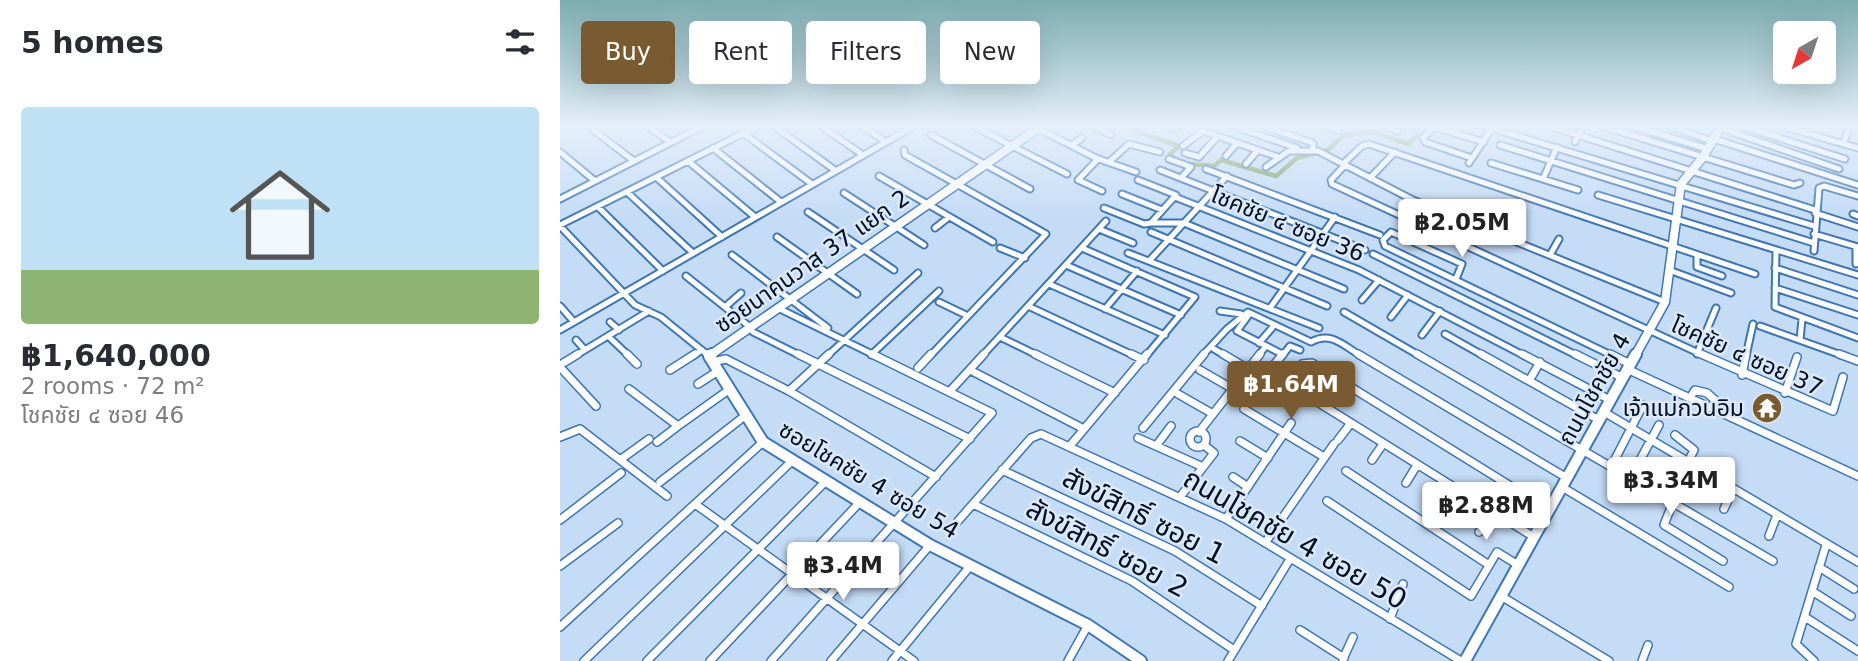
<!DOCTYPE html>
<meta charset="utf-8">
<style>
body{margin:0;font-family:"DejaVu Sans","Noto Sans Thai",sans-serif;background:#f7f7f7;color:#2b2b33;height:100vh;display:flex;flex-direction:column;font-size:26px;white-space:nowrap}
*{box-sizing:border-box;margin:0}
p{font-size:23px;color:#7c7c81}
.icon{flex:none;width:38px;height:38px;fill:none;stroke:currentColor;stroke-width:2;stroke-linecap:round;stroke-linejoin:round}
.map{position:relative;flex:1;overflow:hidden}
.sheet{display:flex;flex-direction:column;background:#fff;width:560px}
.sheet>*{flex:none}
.guide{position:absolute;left:21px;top:21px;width:665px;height:63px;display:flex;gap:14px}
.needle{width:46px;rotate:219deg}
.fabs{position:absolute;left:1213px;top:21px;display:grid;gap:14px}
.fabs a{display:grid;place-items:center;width:63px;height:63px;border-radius:7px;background:#fff;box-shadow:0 7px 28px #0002;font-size:35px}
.price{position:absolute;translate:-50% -60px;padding:0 16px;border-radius:7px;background:#fff;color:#222;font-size:23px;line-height:46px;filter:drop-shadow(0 2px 4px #0008)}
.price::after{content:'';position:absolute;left:50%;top:42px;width:21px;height:16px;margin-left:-10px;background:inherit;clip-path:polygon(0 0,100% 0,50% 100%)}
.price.selected{background:#7a5a30;color:#fff}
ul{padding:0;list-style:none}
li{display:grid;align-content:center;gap:14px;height:371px;padding:0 21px}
li span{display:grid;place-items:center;height:217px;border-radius:7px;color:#555}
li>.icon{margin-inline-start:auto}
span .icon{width:126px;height:126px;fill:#fffc;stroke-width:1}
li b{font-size:30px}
h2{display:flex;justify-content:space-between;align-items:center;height:84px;padding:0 21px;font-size:30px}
.tag{padding:0 24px;border-radius:7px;background:#fff;box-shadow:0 7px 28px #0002;font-size:24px;line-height:63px}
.tag.selected{background:#7a5a30;color:#fff}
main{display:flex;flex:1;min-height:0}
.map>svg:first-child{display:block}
</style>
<main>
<section class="sheet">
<h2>5 homes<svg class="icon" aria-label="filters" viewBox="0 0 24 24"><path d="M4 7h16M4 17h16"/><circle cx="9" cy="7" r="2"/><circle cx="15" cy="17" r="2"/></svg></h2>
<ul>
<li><span style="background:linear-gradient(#bfe0f5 75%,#8fb573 0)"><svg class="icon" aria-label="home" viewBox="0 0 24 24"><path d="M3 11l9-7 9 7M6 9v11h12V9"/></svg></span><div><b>฿1,640,000</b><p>2 rooms · 72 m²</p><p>โชคชัย ๔ ซอย 46</p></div></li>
</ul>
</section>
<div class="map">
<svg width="1298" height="661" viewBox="0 0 1298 661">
<rect width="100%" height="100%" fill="#c5dcf6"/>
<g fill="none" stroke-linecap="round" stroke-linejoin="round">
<!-- canal -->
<path stroke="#7b9f5c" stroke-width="4.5" d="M561 126 619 146 610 154 614 158
M629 164 654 166 661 160 716 176 737 158 768 150 784 135 814 132 848 144 867 126"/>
<!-- street-far1 casing -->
<g stroke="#3f76b2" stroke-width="9">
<path id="street-far1" d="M28 126 74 161
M87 126 110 142
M214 126 276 171
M261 126 303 155
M302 126 326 142
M413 126 507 174
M473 126 536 158 576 172
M532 126 551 135
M606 126 615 129
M673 126 737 148
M703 126 753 143V150
M765 126 778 131
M826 126 838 131
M855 126 861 128
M924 126 1254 226
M989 126 1255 210
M1042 126 1234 185 1240 183
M1072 126 1148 149
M1109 126 1152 141
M1182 126 1285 159
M1222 126 1298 148
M1160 128 1279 169
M183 133 252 184
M371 135 470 189
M1154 139 1298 185
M1015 142 1023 126
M1283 144 1288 132
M512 145 522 138
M940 145 1254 243
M623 146 643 131 718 157
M153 148 221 202
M344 150 345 155 486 234 370 356
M0 152 35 181
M625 153 639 157 658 136
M666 156 677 143
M912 158 865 142 863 138 875 127 924 142
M538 159 518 180 542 191
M609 159 631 167 621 178
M128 161 195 217
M549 162 569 144 600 152
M909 163 932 128
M931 163 1018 190
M686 164 698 150
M783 164 802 146 809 144 1195 274
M785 165 771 180 772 184 1145 356
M706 167 729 151H758L853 200 1105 302
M646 169 820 235
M600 170 805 250
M319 176 433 242
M96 177 162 237
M810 178 835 152
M983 179 997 147
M67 192 133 253
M284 193 364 245
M562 194 602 210
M1038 195 1298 275
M615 197 799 270 965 356
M0 199 143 126
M38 207 103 271
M544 208 584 224 591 223 616 195 578 180
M248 212 334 270
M1255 213 1298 227
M1293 214 1298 216
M591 223H624L784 289
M0 225 198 126
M0 226 75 305 101 317 149 356
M375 228 389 217
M539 229 573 243
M591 232 767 306
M1254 234 1298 247
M217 237 297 294
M1296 247V264
M440 248 465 258
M522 248 635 297 586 356
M1216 250 1215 307 1298 338
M1254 251 1259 188 1264 186 1298 196
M568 253 759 328
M813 254 1018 356
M172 255 268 328
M990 255 999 239
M1137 255V267L1162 276
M589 261 667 176
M506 265 621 315
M1215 268 1298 295
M1109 270 1171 293
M126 276 190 327
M896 279 902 264 831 232 823 240 825 246 1053 356
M489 284 605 335
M1215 288 1298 315
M802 300 819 280
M379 302 408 316
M0 306 14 322
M468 306 575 356
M165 307 181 293
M710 308 775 217
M545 309 577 271
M222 310 316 356
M660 311 681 314
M784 312 860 356
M688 316 677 331 722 354
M831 317 848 295
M50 322 59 330
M1200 326 1284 356
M0 330 354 126
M193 332 241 356
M885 334 924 356
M862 335 880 311
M48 336 69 356
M440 337 479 356
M16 340 25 350
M1240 340 1242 319
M699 343 712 328
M654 349 666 356
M1137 354 1156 308
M311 355 379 291
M15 356 89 311
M133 356 142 350
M267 356 358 273
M422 356 546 221
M642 356 667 329 688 312 751 342C771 331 783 345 801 356
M698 356 706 346
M722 356 730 346 740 350
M1186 356 1193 324"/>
</g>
<!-- street casing -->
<g stroke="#3f76b2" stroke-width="10">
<path id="street" d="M67 354 77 364
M147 354 149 356
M238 354 410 439
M475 354 555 393
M571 354 584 360
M663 354 688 369
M798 354 1007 478
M857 354 1213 561
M921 354 1039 420
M962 354 1050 400
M1015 354 1063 378
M1050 354 1070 364
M1141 354 1273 411 1283 377
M1279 354 1298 361
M152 362 166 359 229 391 376 477
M0 365 18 354
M713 366 723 354
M0 367 36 406
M358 368 371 354
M1067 369 1298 476
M110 370 135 354
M410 370 524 429
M640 370 673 389
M1182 375 1186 354
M969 381 980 362
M138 384 158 371
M69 389 118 426 170 389
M391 390 424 354
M229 391 269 354
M1225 393 1237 357
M618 394 653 414
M1130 398 1135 390 1147 393 1155 400V410
M684 409 764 457
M1044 412 1298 562
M583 428 644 354
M630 439a8 8 0 1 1 16 0a8 8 0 1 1-16 0Z
M639 432 700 354
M1115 435 1134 450 1117 484
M0 437 20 429 107 496
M578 438 596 446 611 426
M778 440 791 423
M680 441 708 458
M97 442 118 426
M596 446 643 467
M509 447 587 354
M60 460 89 439
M812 460 823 444
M1079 462 1099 425
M1052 465 1083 405
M442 470 615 551 702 606
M786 471 929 565
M673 477 688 487
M100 482 186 415
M846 483 857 465
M1002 487 1169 587
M620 497 654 453 644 445
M767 501 911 596 937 552 958 565
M1113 502 1104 525 1163 561
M135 504 354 661
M413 504 572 581 674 650
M881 507 893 487
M1164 509 1173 489
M666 519 731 423
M0 520 61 473
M398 521 471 438 481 434 666 519 901 661
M919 532 932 511
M1209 536 1217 515
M974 537 735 388 733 381 742 364 752 363 989 510
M705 543 774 444
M0 566 58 523
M1259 567 1294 589
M1252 591 1291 616
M941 596 1049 661
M1245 617 1298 651
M830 619 843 584
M0 627 203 442
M740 630 784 658
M783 659 793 637
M24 661 233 460
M87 661 266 481
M150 661 300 502
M211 661 432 413 312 354
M271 661 370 545
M332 661 411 565
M508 661 528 625
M668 661 730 559
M1082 661 1088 645
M1254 661 1236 644 1266 545"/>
</g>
<!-- secondary-far1 casing -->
<g stroke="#3f76b2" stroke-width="11">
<path id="secondary-far1" d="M149 356 481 126
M1075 356 1105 302 1121 184 1143 157 1161 126"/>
</g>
<!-- secondary casing -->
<g stroke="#3f76b2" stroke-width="14">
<path id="secondary" d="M152 354 149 356 203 442 370 545 528 625 581 661
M905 661 1076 354"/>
</g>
<!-- street-far1 -->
<use href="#street-far1" stroke="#fff" stroke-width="5"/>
<!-- street -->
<use href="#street" stroke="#fff" stroke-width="7"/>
<!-- secondary-far1 -->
<use href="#secondary-far1" stroke="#fff" stroke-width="8"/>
<!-- secondary -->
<use href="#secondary" stroke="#fff" stroke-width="10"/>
</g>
<!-- sky -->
<linearGradient id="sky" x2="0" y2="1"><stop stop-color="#7cacb0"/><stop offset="0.58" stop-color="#e5effb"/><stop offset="1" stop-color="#e5effb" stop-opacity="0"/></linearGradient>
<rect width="1298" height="218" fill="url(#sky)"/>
<!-- icons -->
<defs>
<g id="temple-disc" transform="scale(1.575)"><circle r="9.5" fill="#7a5a30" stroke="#dce8f5"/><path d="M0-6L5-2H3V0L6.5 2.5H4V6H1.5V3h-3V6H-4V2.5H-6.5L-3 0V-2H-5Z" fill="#fff"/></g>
</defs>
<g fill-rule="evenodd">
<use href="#temple-disc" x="1207" y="408"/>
</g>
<g text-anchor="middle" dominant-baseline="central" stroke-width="5" stroke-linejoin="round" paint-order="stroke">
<!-- street labels -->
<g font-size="23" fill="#001027" stroke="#dce8f5">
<text transform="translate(728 224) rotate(22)">โชคชัย ๔ ซอย 36</text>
<text transform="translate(252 261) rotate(-35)">ซอยนาคนวาส 37 แยก 2</text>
<text transform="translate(1187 356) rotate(24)">โชคชัย ๔ ซอย 37</text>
<text transform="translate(1034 389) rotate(-61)">ถนนโชคชัย 4</text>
<text transform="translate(309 480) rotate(31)">ซอยโชคชัย 4 ซอย 54</text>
</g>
<!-- poi labels -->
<g font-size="23" fill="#001027" stroke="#dce8f5" text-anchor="end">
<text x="1184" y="408">เจ้าแม่กวนอิม</text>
</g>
<!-- near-street labels -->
<g font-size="28" fill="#001027" stroke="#dce8f5">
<text transform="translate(584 516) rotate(27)">สังข์สิทธิ์ ซอย 1</text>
<text transform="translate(735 539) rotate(30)">ถนนโชคชัย 4 ซอย 50</text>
<text transform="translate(547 548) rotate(28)">สังข์สิทธิ์ ซอย 2</text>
</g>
</g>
</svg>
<div class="fabs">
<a><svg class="needle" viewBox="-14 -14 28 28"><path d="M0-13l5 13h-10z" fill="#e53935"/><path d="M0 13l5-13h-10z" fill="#7c7c81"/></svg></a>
</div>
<b class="price" style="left:902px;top:259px">฿2.05M</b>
<b class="price selected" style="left:731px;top:421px">฿1.64M</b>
<b class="price" style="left:1111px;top:517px">฿3.34M</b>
<b class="price" style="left:926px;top:542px">฿2.88M</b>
<b class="price" style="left:283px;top:602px">฿3.4M</b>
<div class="guide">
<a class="tag selected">Buy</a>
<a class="tag">Rent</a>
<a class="tag">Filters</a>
<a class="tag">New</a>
</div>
</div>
</main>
